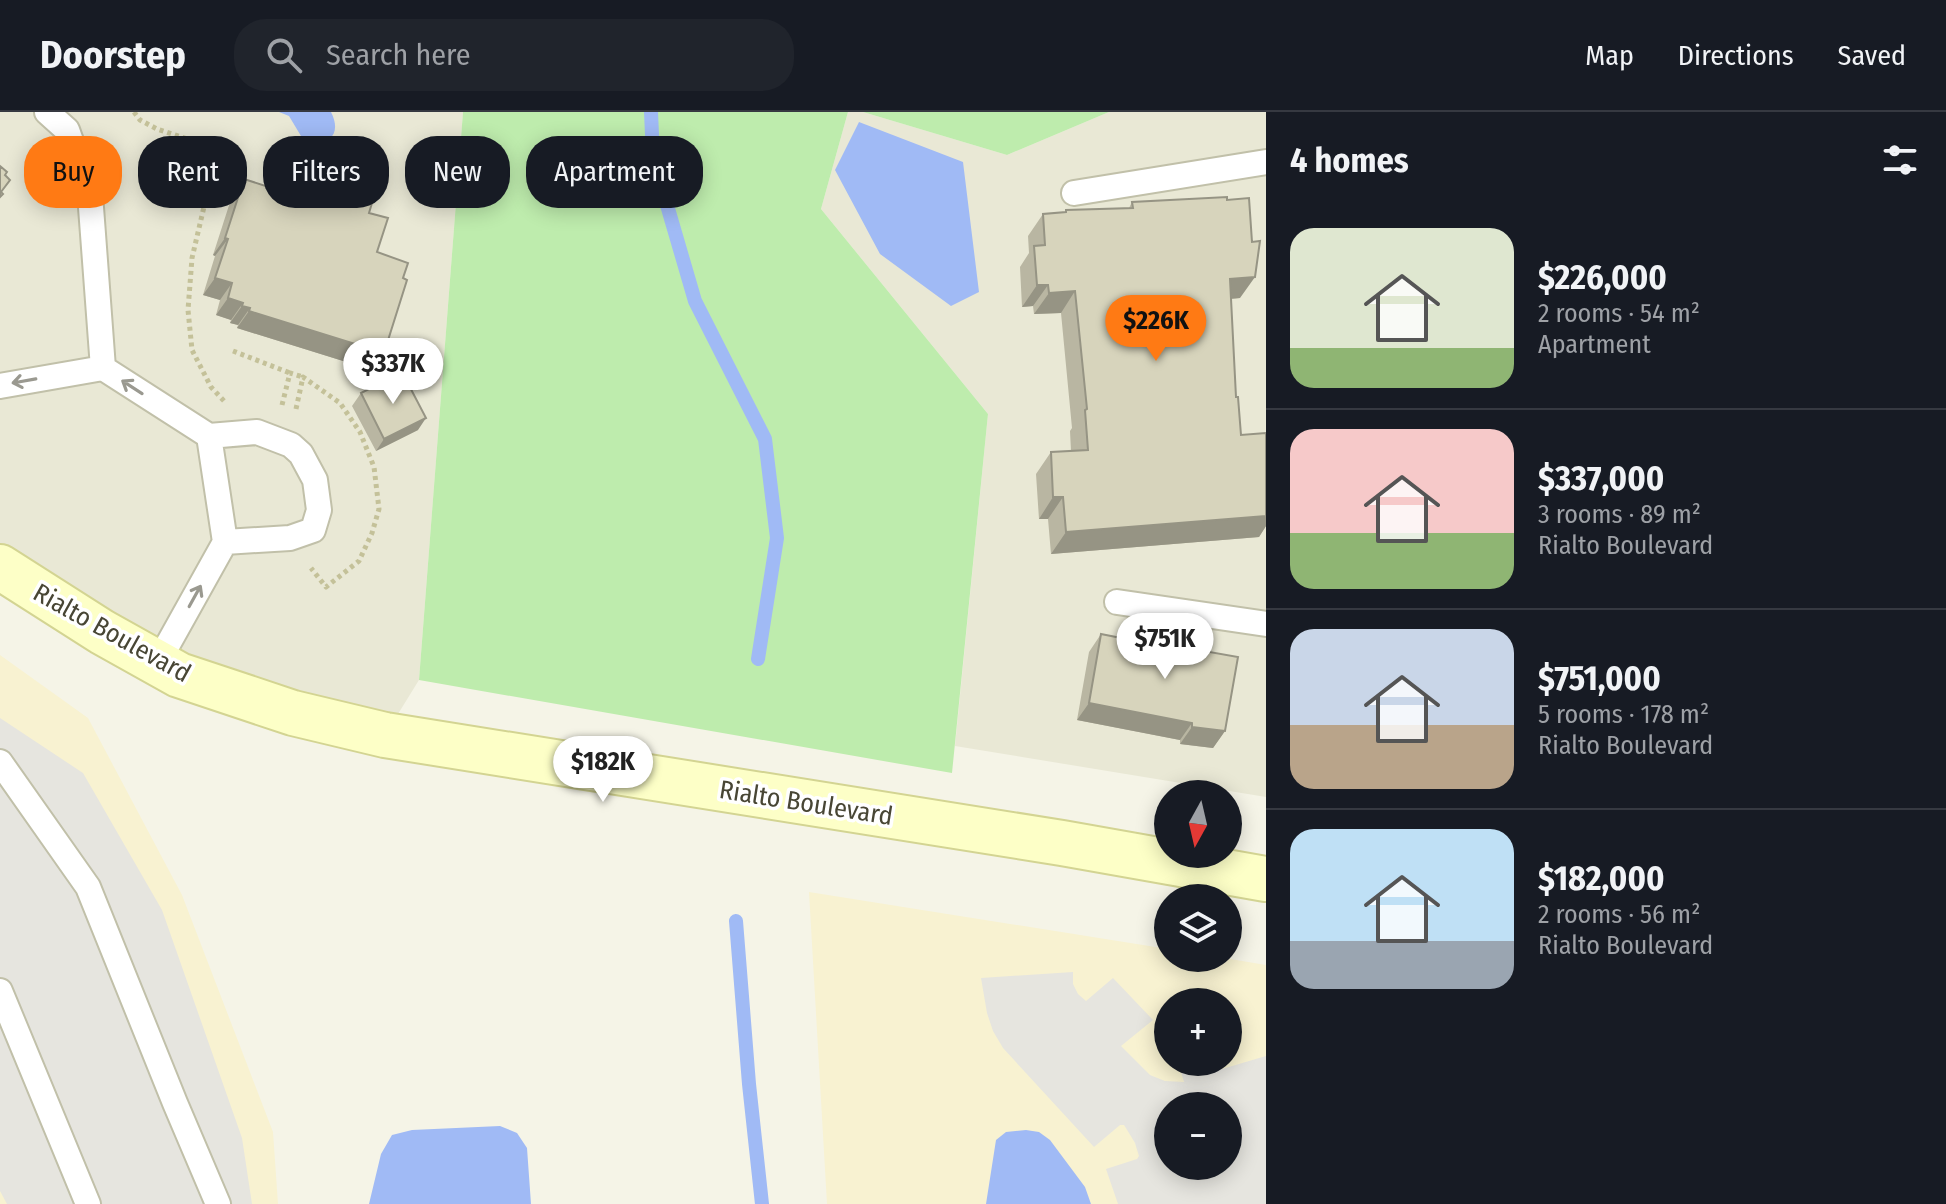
<!DOCTYPE html>
<meta charset="utf-8">
<style>
body{margin:0;font-family:"Fira Sans Condensed",sans-serif;background:#20242c;color:#f1f3f6;height:100vh;display:flex;flex-direction:column;font-size:30px;white-space:nowrap}
*{box-sizing:border-box;margin:0}
p{font-size:26px;color:#9ea1a6}
.icon{flex:none;width:44px;height:44px;fill:none;stroke:currentColor;stroke-width:2;stroke-linecap:round;stroke-linejoin:round}
.map{position:relative;flex:1;overflow:hidden}
.sheet{display:flex;flex-direction:column;background:#171b24;width:680px}
.sheet>*{flex:none}
.hud{position:absolute;left:24px;top:24px;width:760px;height:72px;display:flex;gap:16px}
.needle{width:52px;rotate:188deg}
.controls{position:absolute;left:1154px;top:668px;display:grid;gap:16px}
.controls a{display:grid;place-items:center;width:88px;height:88px;border-radius:50%;background:#171b24;box-shadow:0 4px 20px #0003;font-size:40px}
.price{position:absolute;translate:-50% -68px;padding:0 18px;border-radius:28px;background:#fff;color:#222;font-size:26px;line-height:52px;filter:drop-shadow(0 2px 4px #0008)}
.price::after{content:'';position:absolute;left:50%;top:48px;width:24px;height:18px;margin-left:-12px;background:inherit;clip-path:polygon(0 0,100% 0,50% 100%)}
.price.active{background:#ff7a14;color:#111}
ul{padding:0;list-style:none}
li{display:flex;align-items:center;gap:24px;height:200px;padding:0 24px}
li+li{border-top:2px solid #363941}
li span{display:grid;place-items:center;flex:none;width:224px;height:160px;border-radius:24px;color:#555}
li>.icon{margin-inline-start:auto}
span .icon{width:96px;height:96px;fill:#fffc;stroke-width:1}
li b{font-size:34px}
h2{display:flex;justify-content:space-between;align-items:center;height:96px;padding:0 24px;font-size:34px}
.chip{padding:0 28px;border-radius:32px;background:#171b24;box-shadow:0 4px 20px #0003;font-size:28px;line-height:72px}
.chip.active{background:#ff7a14;color:#111}
header{display:flex;align-items:center;gap:48px;box-sizing:border-box;height:112px;padding:0 40px;background:#171b24;border-bottom:2px solid #363941}
header strong{font-size:38px}
nav{display:flex;gap:44px;margin-inline-start:auto;font-size:28px}
.search{width:560px;height:72px;background:#20242c;display:flex;align-items:center;gap:20px;box-sizing:border-box;padding:0 28px;border-radius:32px;color:#9ea1a6;font-size:30px}
main{display:flex;flex:1;min-height:0}
.map>svg:first-child{display:block}
</style>
<header>
<strong>Doorstep</strong>
<div class="search"><svg class="icon" aria-label="search" viewBox="0 0 24 24"><circle cx="10" cy="10" r="6"/><path d="M15 15l6 6"/></svg>Search here</div>
<nav><a>Map</a><a>Directions</a><a>Saved</a></nav>
</header>
<main>
<div class="map">
<svg width="1266" height="1092" viewBox="0 0 1266 1092">
<rect width="100%" height="100%" fill="#f5f4e7"/>
<!-- residential -->
<path fill="#e9e8d5" d="M0 0H463L419 568 385 623 293 601 0 455Z
M848 0H863L1007 43 1109 0H1266V685L955 634 988 302 821 97Z"/>
<!-- commercial -->
<path fill="#f8f2d1" fill-rule="evenodd" d="M0 543 88 606 182 783 273 1020 278 1092H0Z
M809 780 1168 837V846H1224L1266 853V1092H827ZM1168 890H1228V950H1168ZM1168 994H1228V1054H1168Z"/>
<!-- green -->
<path fill="#beecad" d="M463 0H848L821 97 988 302 952 661 419 568Z
M863 0H1109L1007 43Z"/>
<!-- parking -->
<path fill="#e6e5df" fill-rule="evenodd" d="M0 606 83 661 162 798 242 1026 252 1092H7L0 1079Z
M1073 860V872L1078 882 1086 889 1113 866 1153 908 1121 934 1150 963 1165 969 1184 970 1178 950H1219L1222 957 1266 944V1092H1118L1106 1057 1137 1047 1139 1044 1135 1031 1129 1021 1124 1013H1120L1094 1035 1003 936 993 919 987 901 981 866ZM1168 994H1228V1054H1168Z"/>
<!-- water -->
<path fill="#a0baf5" d="M279 0H331C343 23 327 36 304 29L289 4Z
M859 10 963 50 979 180 951 194 880 142 835 58Z
M500 1014 517 1021 527 1036 531 1092H369L381 1042 392 1023 412 1018Z
M1026 1018 1039 1020 1050 1028 1085 1075 1091 1092H986L996 1028 1006 1020Z"/>
<g fill="none" stroke-linecap="round" stroke-linejoin="round">
<!-- stream -->
<path stroke="#a0baf5" stroke-width="14" d="M651 0 653 45 695 189 765 327 777 426 758 547
M736 809 749 972 762 1092"/>
<!-- lane casing -->
<g stroke="#c1c0a9" stroke-width="28">
<path id="lane" d="M47 0 67 18 90 82 103 256
M1074 81 1266 50
M0 274 103 256 209 324 225 430 157 552
M209 324 257 320 291 333 301 342 315 368 319 398 313 418 290 426 225 430
M1117 490 1266 512
M0 650 88 775 175 991 218 1092
M0 879 88 1092"/>
</g>
<!-- secondary casing -->
<g stroke="#d3d492" stroke-width="48">
<path id="secondary" d="M0 455 102 520 179 563 293 601 385 623 1062 731 1266 767"/>
</g>
<!-- path -->
<path stroke="#c4c199" stroke-width="5" stroke-dasharray="4 4" stroke-linecap="butt" d="M134 0 140 8 157 17 187 27 197 39 205 56 207 82 192 146 188 198 192 238 211 275 224 289
M233 239 290 261
M282 293 290 261 303 265
M296 297 303 265 340 291 360 320 374 355 379 397 372 421 359 449 326 475 311 456"/>
<!-- lane -->
<use href="#lane" stroke="#fff" stroke-width="24"/>
<!-- secondary -->
<use href="#secondary" stroke="#fdffc7" stroke-width="44"/>
</g>
<!-- wall -->
<path fill="#b9b6a2" d="M289 64 369 101 377 140 403 166 384 241 372 258 237 216 238 213 230 211 231 208 216 203 220 188 203 183 215 144 213 143 232 84 244 67 279 79Z
M1132 90 1240 186 1231 187 1236 285 1241 323 1266 321V414L1259 425 1051 442 1048 407H1039L1036 362 1051 340 1071 339 1070 319 1072 316 1061 201 1034 202 1033 194 1022 195 1020 155 1029 141 1028 124 1043 102 1064 101 1066 98 1129 96Z
M361 281 418 318 376 339 352 294Z
M1101 522 1140 529 1141 527 1198 538 1225 619 1213 636 1180 632V628L1077 608 1089 540Z"/>
<!-- shaded-wall -->
<path fill="#969484" d="M225 126 228 127 215 144 213 143Z
M1255 165 1240 186 1215 188 1230 167Z
M215 166 232 171 220 188 203 183Z
M1037 173H1048L1033 194 1022 195Z
M1075 179 1061 201 1034 202 1049 181Z
M228 186 243 191 231 208 216 203Z
M242 194 250 196 238 213 230 211Z
M249 199 384 241 372 258 237 216Z
M426 306 418 318 376 339 384 327Z
M1053 385H1063L1048 407H1039Z
M1266 404V414L1259 425 1051 442 1066 420Z
M1089 591 1192 611 1180 628 1077 608Z
M1192 615 1225 619 1213 636 1180 632Z"/>
<!-- building -->
<path fill="#d7d4bc" stroke="#969484" stroke-width="2" d="M0 54 7 60 5 63 10 68 1 80 3 82 0 85Z
M289 64 372 91 369 101 388 106 377 140 408 151 403 166 407 168 384 241 249 199 250 196 242 194 243 191 228 186 232 171 215 166 228 127 225 126 244 67 284 80Z
M1227 85V88L1249 86 1252 130 1260 129 1255 165 1230 167 1236 285H1238L1241 323 1266 321V404L1066 420 1063 385H1053L1051 340 1088 338 1085 298 1087 297 1075 179 1049 181 1048 173H1037L1034 134 1045 133 1043 102 1066 100V98L1133 96 1132 90Z
M402 260 426 306 384 327 361 281Z
M1101 522 1141 530V527L1150 529V527L1177 531 1198 535V538L1238 545 1225 619 1192 615V611L1089 591Z"/>
<!-- one-way arrows -->
<defs><path id="oneway-shaft" d="M-6 0H5M1.5-3L5.5 0L1.5 3" fill="none" stroke-width="1.6" stroke-linecap="round" stroke-linejoin="round" transform="scale(2)"/></defs>
<g stroke="#9a9990">
<use href="#oneway-shaft" transform="translate(24 269) rotate(170)"/>
<use href="#oneway-shaft" transform="translate(132 275) rotate(-147)"/>
<use href="#oneway-shaft" transform="translate(195 484) rotate(-61)"/>
</g>
<g text-anchor="middle" dominant-baseline="central" stroke-width="7" stroke-linejoin="round" paint-order="stroke">
<!-- street labels -->
<g font-size="26" fill="#484635" stroke="#fff">
<text transform="translate(112 521) rotate(29)">Rialto Boulevard</text>
<text transform="translate(806 691) rotate(9)">Rialto Boulevard</text>
</g>
</g>
</svg>
<div class="controls">
<a><svg class="needle" viewBox="-14 -14 28 28"><path d="M0-13l5 13h-10z" fill="#e53935"/><path d="M0 13l5-13h-10z" fill="#9ea1a6"/></svg></a>
<a><svg class="icon" aria-label="layers" viewBox="0 0 24 24"><path d="M12 4l9 5-9 5-9-5zM3 14l9 5 9-5"/></svg></a>
<a>+</a>
<a>−</a>
</div>
<b class="price active" style="left:1156px;top:251px">$226K</b>
<b class="price" style="left:393px;top:294px">$337K</b>
<b class="price" style="left:1165px;top:569px">$751K</b>
<b class="price" style="left:603px;top:692px">$182K</b>
<div class="hud">
<a class="chip active">Buy</a>
<a class="chip">Rent</a>
<a class="chip">Filters</a>
<a class="chip">New</a>
<a class="chip">Apartment</a>
</div>
</div>
<section class="sheet">
<h2>4 homes<svg class="icon" aria-label="filters" viewBox="0 0 24 24"><path d="M4 7h16M4 17h16"/><circle cx="9" cy="7" r="2"/><circle cx="15" cy="17" r="2"/></svg></h2>
<ul>
<li><span style="background:linear-gradient(#dfe7d0 75%,#8fb573 0)"><svg class="icon" aria-label="home" viewBox="0 0 24 24"><path d="M3 11l9-7 9 7M6 9v11h12V9"/></svg></span><div><b>$226,000</b><p>2 rooms · 54 m²</p><p>Apartment</p></div></li>
<li><span style="background:linear-gradient(#f6c9c9 65%,#8fb573 0)"><svg class="icon" aria-label="home" viewBox="0 0 24 24"><path d="M3 11l9-7 9 7M6 9v11h12V9"/></svg></span><div><b>$337,000</b><p>3 rooms · 89 m²</p><p>Rialto Boulevard</p></div></li>
<li><span style="background:linear-gradient(#c9d6e8 60%,#b9a48a 0)"><svg class="icon" aria-label="home" viewBox="0 0 24 24"><path d="M3 11l9-7 9 7M6 9v11h12V9"/></svg></span><div><b>$751,000</b><p>5 rooms · 178 m²</p><p>Rialto Boulevard</p></div></li>
<li><span style="background:linear-gradient(#bfe0f5 70%,#9aa5b1 0)"><svg class="icon" aria-label="home" viewBox="0 0 24 24"><path d="M3 11l9-7 9 7M6 9v11h12V9"/></svg></span><div><b>$182,000</b><p>2 rooms · 56 m²</p><p>Rialto Boulevard</p></div></li>
</ul>
</section>
</main>
